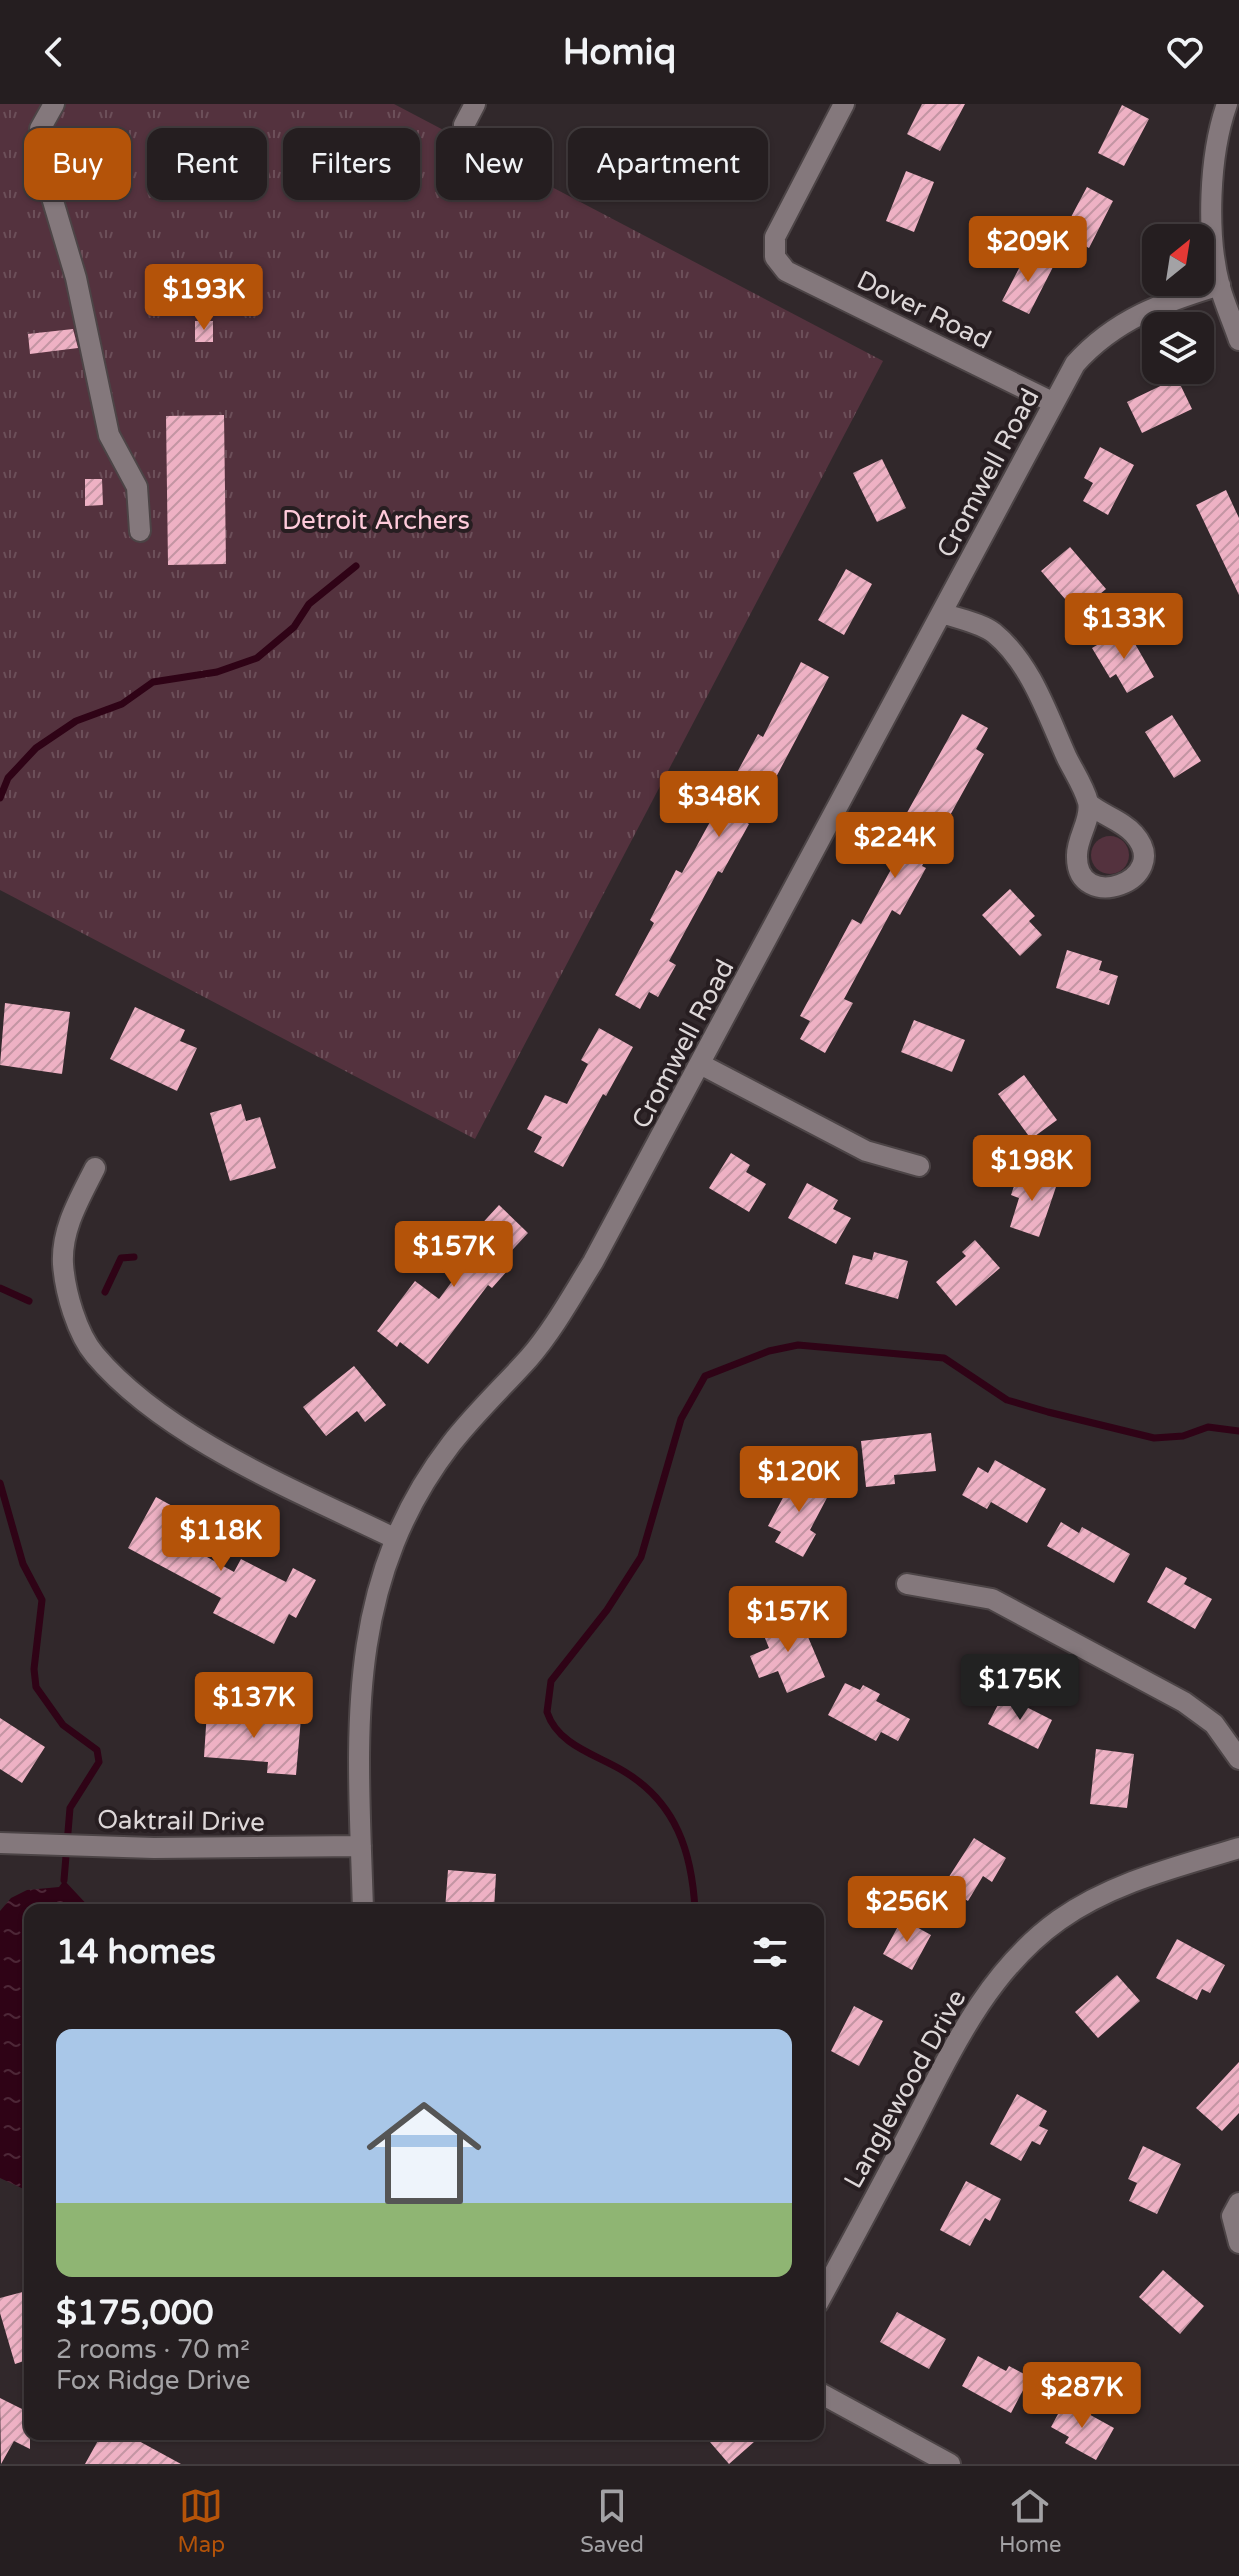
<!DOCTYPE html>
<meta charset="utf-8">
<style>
body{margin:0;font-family:"Varela Round",sans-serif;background:#2d2729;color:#f1f3f6;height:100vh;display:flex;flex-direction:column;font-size:30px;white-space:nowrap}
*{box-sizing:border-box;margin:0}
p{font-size:26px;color:#a3a2a5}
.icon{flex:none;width:44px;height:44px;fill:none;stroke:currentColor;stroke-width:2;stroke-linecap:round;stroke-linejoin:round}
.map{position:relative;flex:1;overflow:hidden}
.panel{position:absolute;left:24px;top:1800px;width:800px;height:536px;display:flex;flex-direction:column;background:#251e20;border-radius:16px;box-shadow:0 2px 6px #0004,0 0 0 2px #423c3e}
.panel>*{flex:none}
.guide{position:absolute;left:24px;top:24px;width:800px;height:72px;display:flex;gap:16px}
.needle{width:52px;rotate:30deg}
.fabs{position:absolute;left:1142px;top:120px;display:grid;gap:16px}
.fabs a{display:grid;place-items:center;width:72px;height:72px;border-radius:16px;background:#251e20;box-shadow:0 2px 6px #0004,0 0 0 2px #423c3e;font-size:40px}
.price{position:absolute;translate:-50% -68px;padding:0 18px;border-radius:8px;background:#b45309;color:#fff;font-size:26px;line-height:52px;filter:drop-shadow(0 2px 4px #0008)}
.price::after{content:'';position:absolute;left:50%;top:48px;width:24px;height:18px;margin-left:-12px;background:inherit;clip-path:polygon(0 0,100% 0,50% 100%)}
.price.on{background:#222;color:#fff}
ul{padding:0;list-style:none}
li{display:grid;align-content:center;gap:16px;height:424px;padding:0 32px}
li span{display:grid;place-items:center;height:248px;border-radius:16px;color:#555}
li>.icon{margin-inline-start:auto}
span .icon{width:144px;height:144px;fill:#fffc;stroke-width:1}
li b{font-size:34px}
h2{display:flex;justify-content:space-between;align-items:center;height:96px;padding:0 32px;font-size:34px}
.pill{padding:0 28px;border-radius:16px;background:#251e20;box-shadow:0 2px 6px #0004,0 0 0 2px #423c3e;font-size:28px;line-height:72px}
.pill.on{background:#b45309;color:#fff}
header{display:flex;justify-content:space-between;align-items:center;height:104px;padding:0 32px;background:#251e20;font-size:36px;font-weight:700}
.menu{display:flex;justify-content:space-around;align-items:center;height:112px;border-top:2px solid #423c3e;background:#251e20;font-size:22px;color:#a3a2a5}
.menu a{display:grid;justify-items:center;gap:4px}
.menu .on{color:#b45309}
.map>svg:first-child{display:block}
</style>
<header><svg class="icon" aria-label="back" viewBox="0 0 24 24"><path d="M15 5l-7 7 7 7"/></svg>Homiq<svg class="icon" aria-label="heart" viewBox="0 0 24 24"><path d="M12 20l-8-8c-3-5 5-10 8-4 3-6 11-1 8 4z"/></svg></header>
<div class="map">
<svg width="1239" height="2360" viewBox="0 0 1239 2360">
<defs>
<pattern id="park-tufts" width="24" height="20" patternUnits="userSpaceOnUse" patternTransform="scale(2)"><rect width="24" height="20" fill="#54323e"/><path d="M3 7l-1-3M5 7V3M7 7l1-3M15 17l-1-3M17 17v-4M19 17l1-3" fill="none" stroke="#6c4f59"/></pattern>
<pattern id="water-ripples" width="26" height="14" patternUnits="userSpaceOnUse" patternTransform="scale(2)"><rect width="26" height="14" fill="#2f0316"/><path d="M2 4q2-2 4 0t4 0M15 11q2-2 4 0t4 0" fill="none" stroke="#4d2737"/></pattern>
<pattern id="building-hatch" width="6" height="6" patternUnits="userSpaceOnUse" patternTransform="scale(2)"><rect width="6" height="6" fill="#eeb1c4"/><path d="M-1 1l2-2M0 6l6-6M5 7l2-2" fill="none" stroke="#c395a3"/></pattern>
</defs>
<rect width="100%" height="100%" fill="#31282b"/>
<!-- grass -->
<path fill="#54323e" d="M1091 751a19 19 0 1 1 38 0a19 19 0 1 1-38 0Z"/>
<!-- park -->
<path fill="url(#park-tufts)" d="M0 0H394L883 257 475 1035 0 786Z"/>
<!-- water -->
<path fill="url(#water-ripples)" d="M64 1776 92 1806H30V2088L0 2074V1807L11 1794 27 1786 59 1783Z"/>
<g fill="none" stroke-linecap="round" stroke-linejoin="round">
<!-- stream -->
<path stroke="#2f0316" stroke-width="7" d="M0 694 8 674 36 644 76 617 122 600 153 578 217 568 257 554 294 523 309 500 356 462
M0 1184 29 1197
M105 1188 121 1154 134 1153
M0 1379 23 1460 42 1496 34 1565 36 1583 63 1621 97 1646 99 1658 70 1704 64 1776
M695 1806C692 1748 676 1699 625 1668 598 1651 558 1642 547 1608L551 1577 607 1506 641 1453 681 1315 705 1272 769 1247 798 1241 944 1254 1007 1296 1048 1308 1154 1334 1183 1332 1208 1323 1239 1327"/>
</g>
<!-- building -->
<path fill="url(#building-hatch)" d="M922 0H965L940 47 907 30Z
M1122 1 1149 15 1124 62 1098 49Z
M906 67 934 78 914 128 886 117Z
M1087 83 1113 97 1089 144 1062 130Z
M1027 149 1053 163 1029 210 1002 197Z
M195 217H213V238H195Z
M73 225 78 244 30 250 28 230Z
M1177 274 1192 305 1142 329 1127 298Z
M224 311 226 460 168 461 166 312Z
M1100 343 1134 361 1108 411 1083 397 1093 379 1084 374Z
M882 355 906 404 877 418 853 369Z
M85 375H102L103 401 85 402Z
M1226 386 1239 414V491L1196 401Z
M1070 443 1106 485 1077 509 1041 467Z
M846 465 872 480 844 531 818 516Z
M1126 524 1154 573 1127 589 1116 570 1110 574 1092 544Z
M801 558 829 573 774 677 767 674 744 717 749 720 722 769 718 767 669 857 676 861 658 893 649 888 640 905 615 891 654 819 650 816 676 766 682 769 758 630 763 633Z
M962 610 988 624 976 645 984 650 922 762 926 764 900 811 892 806 844 895 853 899 825 949 800 935 810 917 800 912 852 815 861 820 911 729 899 723Z
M1172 611 1201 657 1174 674 1145 628Z
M1010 785 1035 812 1029 817 1042 831 1020 852 982 811Z
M1067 846 1102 857 1099 866 1118 872 1109 901 1056 884Z
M5 899 70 908 62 970 0 961Z
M135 903 185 926 180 937 197 944 177 987 110 955Z
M914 916 965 936 952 968 901 948Z
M599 924 633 943 606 992 603 990 563 1063 534 1048 542 1033 527 1025 545 991 567 1000 588 960 581 956Z
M1024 971 1057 1016 1031 1035 998 990Z
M241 1000 246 1017 260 1013 276 1064 230 1077 210 1009Z
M731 1049 750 1061 746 1068 766 1080 749 1108 709 1084Z
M1019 1067 1057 1080 1039 1133 1010 1123 1019 1094 1011 1091Z
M807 1079 838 1096 833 1105 851 1114 836 1140 788 1114Z
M499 1101 528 1129 500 1159 508 1166 492 1184 488 1181 428 1260 400 1238 397 1243 377 1227 415 1177 439 1195 465 1160 454 1150Z
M975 1136 1000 1164 956 1202 936 1178 966 1152 962 1148Z
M874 1148 908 1157 898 1195 845 1180 853 1151 872 1156Z
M354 1262 386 1301 365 1318 357 1307 326 1332 303 1303Z
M931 1329 936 1367 894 1371 895 1380 866 1383 861 1337Z
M995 1356 1046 1385 1027 1419 991 1398 987 1405 962 1391 978 1363 988 1369Z
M796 1369 830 1388 810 1426 816 1430 803 1453 775 1438 781 1428 768 1422Z
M156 1393 212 1424 198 1448 234 1468 241 1455 286 1478 293 1464 316 1476 296 1514 289 1510 274 1540 213 1509 221 1494 128 1444Z
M1061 1418 1079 1429 1082 1423 1130 1450 1114 1479 1047 1442Z
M1166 1463 1187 1474 1184 1480 1212 1495 1195 1525 1147 1498Z
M797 1507 825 1573 787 1589 778 1567 759 1574 750 1552 769 1544 760 1522Z
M845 1579 860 1586 863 1581 880 1590 876 1597 910 1615 898 1637 881 1628 876 1637 828 1611Z
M1003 1591 1052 1616 1038 1645 988 1620Z
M207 1607 301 1614 296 1671 267 1669 268 1658 204 1653Z
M0 1614 45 1643 22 1679 0 1665Z
M1096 1645 1134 1650 1127 1704 1090 1700Z
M974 1734 1006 1754 992 1778 983 1772 968 1797 943 1782Z
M448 1766 496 1770 494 1806H445Z
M902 1815 931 1831 912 1866 883 1850Z
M1177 1835 1225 1861 1210 1889 1202 1885 1197 1896 1156 1874Z
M1117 1871 1140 1897 1098 1934 1075 1908Z
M854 1902 883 1917 859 1962 831 1947Z
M1239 1958V2009L1222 2027 1196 2004Z
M1017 1990 1047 2007 1039 2022 1048 2026 1040 2041 1032 2037 1021 2057 990 2040Z
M1143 2042 1181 2060 1157 2110 1129 2097 1137 2079 1128 2075Z
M966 2077 1001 2095 990 2117 985 2114 970 2142 940 2126Z
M1163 2166 1204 2202 1180 2230 1139 2193Z
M30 2186V2255L15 2260 0 2209V2194Z
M897 2208 946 2235 929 2265 880 2238Z
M978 2252 1006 2267 1009 2262 1030 2273 1011 2309 962 2282Z
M0 2294 30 2309V2345L14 2337 1 2360Z
M1065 2297 1114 2324 1096 2356 1065 2339 1069 2333 1051 2323Z
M114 2330H126L181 2360H85L100 2333 109 2338Z
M703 2330H763L729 2360Z"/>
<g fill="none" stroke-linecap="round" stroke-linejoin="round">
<!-- minor casing -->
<g stroke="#4c4446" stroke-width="24">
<path id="minor" d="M54 0 40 25 42 60 76 174 109 331 137 383 140 427
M844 0 775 133V153L786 167 1054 299
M1227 0C1209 51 1206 131 1220 183 1225 201 1233 218 1239 236
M464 21 475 0
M943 509C958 515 981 519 994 529 1031 559 1048 612 1067 654 1074 668 1084 683 1088 698 1092 715 1077 733 1077 751 1075 812 1175 776 1134 730 1123 717 1102 711 1089 700
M702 961 866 1047 919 1062
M95 1064C80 1094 61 1125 63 1160 65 1188 77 1230 95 1251 165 1334 297 1387 394 1434
M907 1480 992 1495 1184 1598 1214 1620 1239 1655
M0 1739 154 1744 361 1742
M363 1806C358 1636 341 1483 451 1340 475 1309 503 1283 529 1254 554 1225 573 1190 593 1158L1075 260C1115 215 1164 198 1220 181
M1239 2099 1232 2112 1239 2139
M818 2199C849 2142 880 2085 910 2027 950 1950 986 1868 1059 1816 1113 1778 1177 1763 1239 1744
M818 2288 950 2360"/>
</g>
<!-- minor -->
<use href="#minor" stroke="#84787c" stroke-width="20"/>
</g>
<g text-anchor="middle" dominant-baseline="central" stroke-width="8" stroke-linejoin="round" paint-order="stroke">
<!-- street labels -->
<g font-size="26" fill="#ddd7d8" stroke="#271e21">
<text transform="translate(924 206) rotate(26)">Dover Road</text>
<text transform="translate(988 369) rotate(-62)">Cromwell Road</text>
<text transform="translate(683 940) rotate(-62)">Cromwell Road</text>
<text transform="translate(181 1717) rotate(1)">Oaktrail Drive</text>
<text transform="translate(905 1985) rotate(-61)">Langlewood Drive</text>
</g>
<!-- park labels -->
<g font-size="26" fill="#fecada" stroke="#271e21">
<text x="376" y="416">Detroit Archers</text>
</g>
</g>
</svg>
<div class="fabs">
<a><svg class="needle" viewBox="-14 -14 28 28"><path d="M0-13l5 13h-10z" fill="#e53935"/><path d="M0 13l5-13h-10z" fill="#a3a2a5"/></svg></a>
<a><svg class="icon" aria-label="layers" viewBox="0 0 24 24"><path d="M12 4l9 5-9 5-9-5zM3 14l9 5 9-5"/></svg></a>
</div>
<b class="price" style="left:1028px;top:180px">$209K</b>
<b class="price" style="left:204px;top:228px">$193K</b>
<b class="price" style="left:1124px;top:557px">$133K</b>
<b class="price" style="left:719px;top:735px">$348K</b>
<b class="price" style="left:895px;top:776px">$224K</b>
<b class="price" style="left:1032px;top:1099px">$198K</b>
<b class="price" style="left:454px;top:1185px">$157K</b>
<b class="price" style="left:799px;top:1410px">$120K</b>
<b class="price" style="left:221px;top:1469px">$118K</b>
<b class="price" style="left:788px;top:1550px">$157K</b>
<b class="price on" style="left:1020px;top:1618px">$175K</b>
<b class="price" style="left:254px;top:1636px">$137K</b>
<b class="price" style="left:907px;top:1840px">$256K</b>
<b class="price" style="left:1082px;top:2326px">$287K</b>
<div class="guide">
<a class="pill on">Buy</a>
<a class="pill">Rent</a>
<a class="pill">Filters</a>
<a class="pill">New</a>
<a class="pill">Apartment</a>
</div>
<section class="panel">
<h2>14 homes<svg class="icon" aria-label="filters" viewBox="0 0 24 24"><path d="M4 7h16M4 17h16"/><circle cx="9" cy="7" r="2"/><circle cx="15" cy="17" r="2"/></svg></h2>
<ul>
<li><span style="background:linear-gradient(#a9c7e8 70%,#8fb573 0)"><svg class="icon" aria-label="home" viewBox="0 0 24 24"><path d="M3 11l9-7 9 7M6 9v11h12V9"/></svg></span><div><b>$175,000</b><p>2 rooms · 70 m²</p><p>Fox Ridge Drive</p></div></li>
</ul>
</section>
</div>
<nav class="menu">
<a class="on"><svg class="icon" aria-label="map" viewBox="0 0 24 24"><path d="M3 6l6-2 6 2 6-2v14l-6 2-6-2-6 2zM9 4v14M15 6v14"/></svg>Map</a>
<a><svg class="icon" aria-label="saved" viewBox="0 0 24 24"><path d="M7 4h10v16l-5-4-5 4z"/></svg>Saved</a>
<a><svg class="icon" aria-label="home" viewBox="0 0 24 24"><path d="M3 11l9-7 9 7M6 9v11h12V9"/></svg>Home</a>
</nav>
